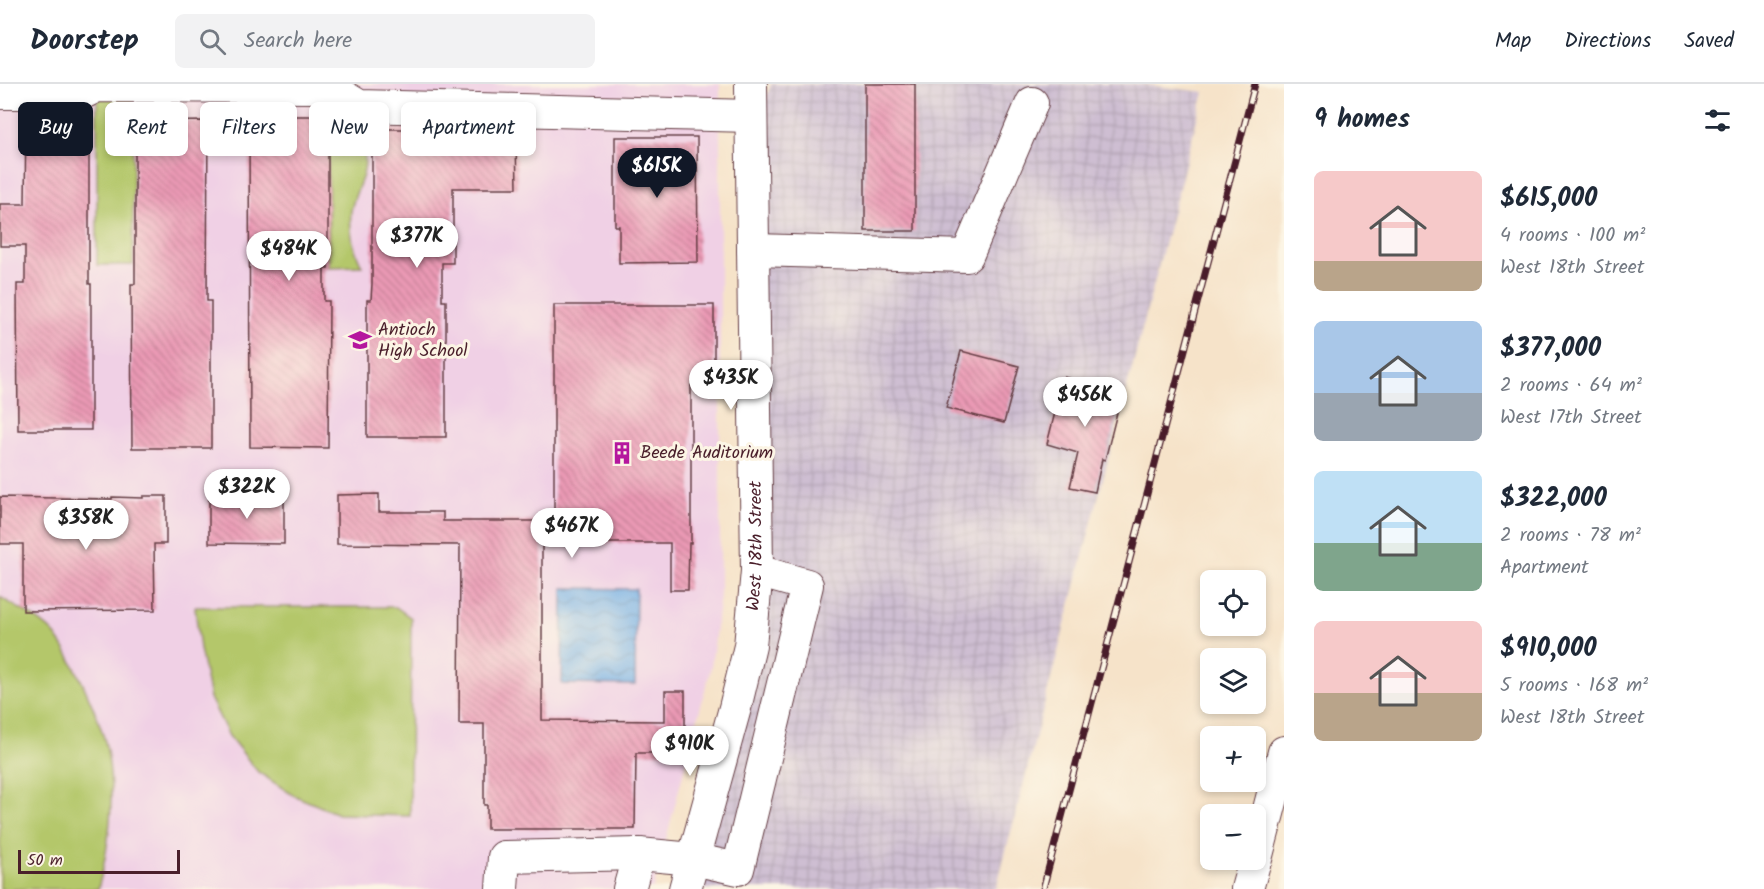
<!DOCTYPE html>
<meta charset="utf-8">
<style>
body{margin:0;font-family:Kalam,sans-serif;background:#f2f2f3;color:#1f2937;height:100vh;display:flex;flex-direction:column;font-size:22px;white-space:nowrap}
*{box-sizing:border-box;margin:0}
p{font-size:20px;color:#747a83}
.icon{flex:none;width:33px;height:33px;fill:none;stroke:currentColor;stroke-width:2;stroke-linecap:round;stroke-linejoin:round}
.map{position:relative;flex:1;overflow:hidden}
.drawer{display:flex;flex-direction:column;background:#fff;width:480px}
.drawer>*{flex:none}
.hud{position:absolute;left:18px;top:18px;width:570px;height:54px;display:flex;gap:12px}
.fabs{position:absolute;left:1200px;top:486px;display:grid;gap:12px}
.fabs a{display:grid;place-items:center;width:66px;height:66px;border-radius:9px;background:#fff;box-shadow:0 3px 9px #0003;font-size:30px}
.scale{position:absolute;left:18px;bottom:15px;width:162px;box-sizing:border-box;padding-left:6px;border:3px solid #4a1f2b;border-top:0;font-size:16px;line-height:21px;white-space:nowrap;color:#4a1f2b;-webkit-text-stroke:4px #fcf5e5;paint-order:stroke}
.price{position:absolute;translate:-50% -51px;padding:0 14px;border-radius:21px;background:#fff;color:#222;font-size:20px;line-height:39px;filter:drop-shadow(0 2px 3px #0008)}
.price::after{content:'';position:absolute;left:50%;top:36px;width:18px;height:14px;margin-left:-9px;background:inherit;clip-path:polygon(0 0,100% 0,50% 100%)}
.price.on{background:#111827;color:#fff}
ul{padding:0;list-style:none}
li{display:flex;align-items:center;gap:18px;height:150px;padding:0 30px}
li span{display:grid;place-items:center;flex:none;width:168px;height:120px;border-radius:9px;color:#555}
li>.icon{margin-inline-start:auto}
span .icon{width:72px;height:72px;fill:#fffc;stroke-width:1}
li b{font-size:26px}
h2{display:flex;justify-content:space-between;align-items:center;height:72px;padding:0 30px;font-size:26px}
.chip{padding:0 21px;border-radius:9px;background:#fff;box-shadow:0 3px 9px #0003;font-size:21px;line-height:54px}
.chip.on{background:#111827;color:#fff}
header{display:flex;align-items:center;gap:36px;box-sizing:border-box;height:84px;padding:0 30px;background:#fff;border-bottom:2px solid #e0e1e3}
header strong{font-size:28px}
nav{display:flex;gap:33px;margin-inline-start:auto;font-size:21px}
.search{width:420px;height:54px;background:#f2f2f3;display:flex;align-items:center;gap:15px;box-sizing:border-box;padding:0 21px;border-radius:9px;color:#747a83;font-size:22px}
main{display:flex;flex:1;min-height:0}
.map>svg:first-child{display:block}
</style>
<header>
<strong>Doorstep</strong>
<div class="search"><svg class="icon" aria-label="search" viewBox="0 0 24 24"><circle cx="10" cy="10" r="6"/><path d="M15 15l6 6"/></svg>Search here</div>
<nav><a>Map</a><a>Directions</a><a>Saved</a></nav>
</header>
<main>
<div class="map">
<svg width="1284" height="805" viewBox="0 0 1284 805">
<defs>
<pattern id="industrial-grid" width="8" height="8" patternUnits="userSpaceOnUse" patternTransform="scale(1.5)"><rect width="8" height="8" fill="#cebed2"/><path d="M0 4h8M4 0v8" fill="none" stroke="#b2a3b4"/></pattern>
<pattern id="water-waves" width="16" height="10" patternUnits="userSpaceOnUse" patternTransform="scale(1.5)"><rect width="16" height="10" fill="#74afe5"/><path d="M0 5q4-4 8 0t8 0" fill="none" stroke="#618eba"/></pattern>
<pattern id="building-back-hatch" width="6" height="6" patternUnits="userSpaceOnUse" patternTransform="scale(1.5)"><rect width="6" height="6" fill="#eb9ab5"/><path d="M-1 5l2 2M0 0l6 6M5-1l2 2" fill="none" stroke="#c07d93"/></pattern>
</defs>
<rect width="100%" height="100%" fill="#fcf5e5"/>
<filter id="ink" filterUnits="userSpaceOnUse"><feTurbulence type="fractalNoise" baseFrequency=".0167" numOctaves="2"/><feDisplacementMap in="SourceGraphic" scale="12" xChannelSelector="R" yChannelSelector="G"/><feConvolveMatrix kernelMatrix="1 2 1 2 8 2 1 2 1" color-interpolation-filters="sRGB"/></filter>
<filter id="wash" filterUnits="userSpaceOnUse"><feTurbulence type="fractalNoise" baseFrequency=".008" numOctaves="4" result="noise"/><feDisplacementMap in="SourceGraphic" scale="24" xChannelSelector="R" yChannelSelector="G"/><feGaussianBlur stdDeviation="1.35" result="paint"/><feColorMatrix in="noise" values="0 0 0 0 0 0 0 0 0 0 0 0 0 0 0 0 0 1.4 0 .05"/><feComposite in="paint" operator="in"/></filter>
<g filter="url(#wash)">
<rect width="100%" height="100%" fill="#f6e3c9"/>
<!-- built -->
<path fill="#f0d0e5" d="M0 0H720V511L711 583 653 805H0Z"/>
<!-- industrial -->
<path fill="url(#industrial-grid)" d="M771 0H1139L1204 8 996 805H698L757 589 764 21Z"/>
<!-- green -->
<path fill="#b4c76a" stroke="#7f734a" stroke-width="1.5" d="M97 6H133V181H97Z
M328 35C356 39 370 65 363 91 359 103 353 115 351 127 349 148 353 164 362 182L329 183Z
M0 513C17 524 43 536 56 552 67 567 75 583 83 600 93 623 105 649 108 673 115 716 109 763 98 805H0Z
M195 523H396L411 534 410 732 338 730 293 711 258 688 229 652 210 614 200 565Z"/>
<!-- water -->
<path fill="url(#water-waves)" stroke="#5f6788" stroke-width="1.5" d="M563 504 636 505 635 601 562 600Z"/>
<g id="blocks">
<!-- building -->
<path fill="url(#building-back-hatch)" d="M865 0H915V147H865Z
M249 32H328V184H324V217H329L328 364 250 363Z
M26 35H89V200H91V346H18L17 200H25V162H0V120H25Z
M208 37 207 217H211V364H132L131 200H135V38Z
M372 45H453V57H516L517 104H453V179H442V217H446V353H367V216H371L372 200Z
M615 53H697L698 178 619 179V142H615Z
M554 221H714V301H691V459H689L688 506H670V459H542V636L665 637V607H685V669H636L635 745H487V721H484V640H459L460 461 337 460V411L379 410V428H443V437H554Z
M961 267 1019 282 1004 339 946 324Z
M1064 293 1122 309 1105 376 1102 375 1095 408 1070 403 1078 369 1047 360Z
M143 412H166V460H154L155 526 23 527V460H0V413L112 415V413L143 414Z
M209 413H284V460L209 459Z"/>
</g>
</g>
<g filter="url(#ink)">
<use href="#blocks" fill-opacity="0" stroke="#643c43" stroke-width="1.5"/>
<g fill="none" stroke-linecap="round" stroke-linejoin="round">
<!-- minor casing -->
<g stroke="#643c43" stroke-width="34">
<g id="minor">
<path d="M0 9H83L97 2 328 3 359 22 751 32"/>
<path d="M753 166 967 172 1032 19"/>
<path d="M1256 775 1284 668"/>
<path d="M502 805 504 773 639 770 693 775 738 785 807 501 757 487"/>
<path d="M629 805 639 770"/>
<path id="s1" d="M685 805 735 624 750 562 757 487 751 0"/>
<path d="M1247 805 1255 776"/>
</g>
</g>
<!-- minor -->
<use href="#minor" stroke="#fff" stroke-width="32"/>
<!-- rail casing -->
<g stroke="#4a1f2b" stroke-width="7">
<path id="rail" d="M1043 805 1255 0"/>
</g>
<!-- rail -->
<use href="#rail" stroke="#fcf5e5" stroke-width="4.5" stroke-dasharray="14" stroke-linecap="butt"/>
</g>
</g>
<!-- icons -->
<defs>
<g id="school-bare" transform="scale(1.8)"><path d="M0-5L7-2L0 1L-7-2ZM-4 1L0 2.5L4 1V4Q0 6-4 4Z" fill="#b5179e" stroke="#fcf5e5" stroke-width="2.5" paint-order="stroke"/></g>
<g id="building-bare" transform="scale(1.8)"><path d="M-4-6H4V6H1V3H-1V6H-4ZM-2.5-4.3h1.7v1.8h-1.7ZM.8-4.3h1.7v1.8H.8ZM-2.5-1h1.7V.8h-1.7ZM.8-1h1.7V.8H.8Z" fill="#b5179e" stroke="#fcf5e5" stroke-width="2.5" paint-order="stroke"/></g>
</defs>
<g fill-rule="evenodd">
<use href="#school-bare" x="360" y="256"/>
<use href="#building-bare" x="622" y="369"/>
</g>
<g text-anchor="middle" dominant-baseline="central" stroke-width="6" stroke-linejoin="round" paint-order="stroke">
<!-- poi labels -->
<g font-size="18" fill="#4a1f2b" stroke="#fcf5e5" text-anchor="start">
<text x="378" y="246">Antioch<tspan x="378" dy="21">High School</tspan></text>
<text x="640" y="369">Beede Auditorium</text>
</g>
<!-- street labels -->
<g font-size="18" fill="#4a1f2b" stroke="#fcf5e5">
<text stroke="none"><textPath href="#s1" startOffset="352">West 18th Street</textPath></text>
</g>
</g>
</svg>
<div class="fabs">
<a><svg class="icon" aria-label="locate" viewBox="0 0 24 24"><circle cx="12" cy="12" r="6"/><path d="M12 2v4M12 18v4M2 12h4M18 12h4"/></svg></a>
<a><svg class="icon" aria-label="layers" viewBox="0 0 24 24"><path d="M12 4l9 5-9 5-9-5zM3 14l9 5 9-5"/></svg></a>
<a>+</a>
<a>−</a>
</div>
<div class="scale">50 m</div>
<b class="price on" style="left:657px;top:115px">$615K</b>
<b class="price" style="left:417px;top:185px">$377K</b>
<b class="price" style="left:289px;top:198px">$484K</b>
<b class="price" style="left:731px;top:327px">$435K</b>
<b class="price" style="left:1085px;top:344px">$456K</b>
<b class="price" style="left:247px;top:436px">$322K</b>
<b class="price" style="left:86px;top:467px">$358K</b>
<b class="price" style="left:572px;top:475px">$467K</b>
<b class="price" style="left:690px;top:693px">$910K</b>
<div class="hud">
<a class="chip on">Buy</a>
<a class="chip">Rent</a>
<a class="chip">Filters</a>
<a class="chip">New</a>
<a class="chip">Apartment</a>
</div>
</div>
<section class="drawer">
<h2>9 homes<svg class="icon" aria-label="filters" viewBox="0 0 24 24"><path d="M4 7h16M4 17h16"/><circle cx="9" cy="7" r="2"/><circle cx="15" cy="17" r="2"/></svg></h2>
<ul>
<li><span style="background:linear-gradient(#f6c9c9 75%,#b9a48a 0)"><svg class="icon" aria-label="home" viewBox="0 0 24 24"><path d="M3 11l9-7 9 7M6 9v11h12V9"/></svg></span><div><b>$615,000</b><p>4 rooms · 100 m²</p><p>West 18th Street</p></div></li>
<li><span style="background:linear-gradient(#a9c7e8 60%,#9aa5b1 0)"><svg class="icon" aria-label="home" viewBox="0 0 24 24"><path d="M3 11l9-7 9 7M6 9v11h12V9"/></svg></span><div><b>$377,000</b><p>2 rooms · 64 m²</p><p>West 17th Street</p></div></li>
<li><span style="background:linear-gradient(#bfe0f5 60%,#7fa58c 0)"><svg class="icon" aria-label="home" viewBox="0 0 24 24"><path d="M3 11l9-7 9 7M6 9v11h12V9"/></svg></span><div><b>$322,000</b><p>2 rooms · 78 m²</p><p>Apartment</p></div></li>
<li><span style="background:linear-gradient(#f6c9c9 60%,#b9a48a 0)"><svg class="icon" aria-label="home" viewBox="0 0 24 24"><path d="M3 11l9-7 9 7M6 9v11h12V9"/></svg></span><div><b>$910,000</b><p>5 rooms · 168 m²</p><p>West 18th Street</p></div></li>
</ul>
</section>
</main>
